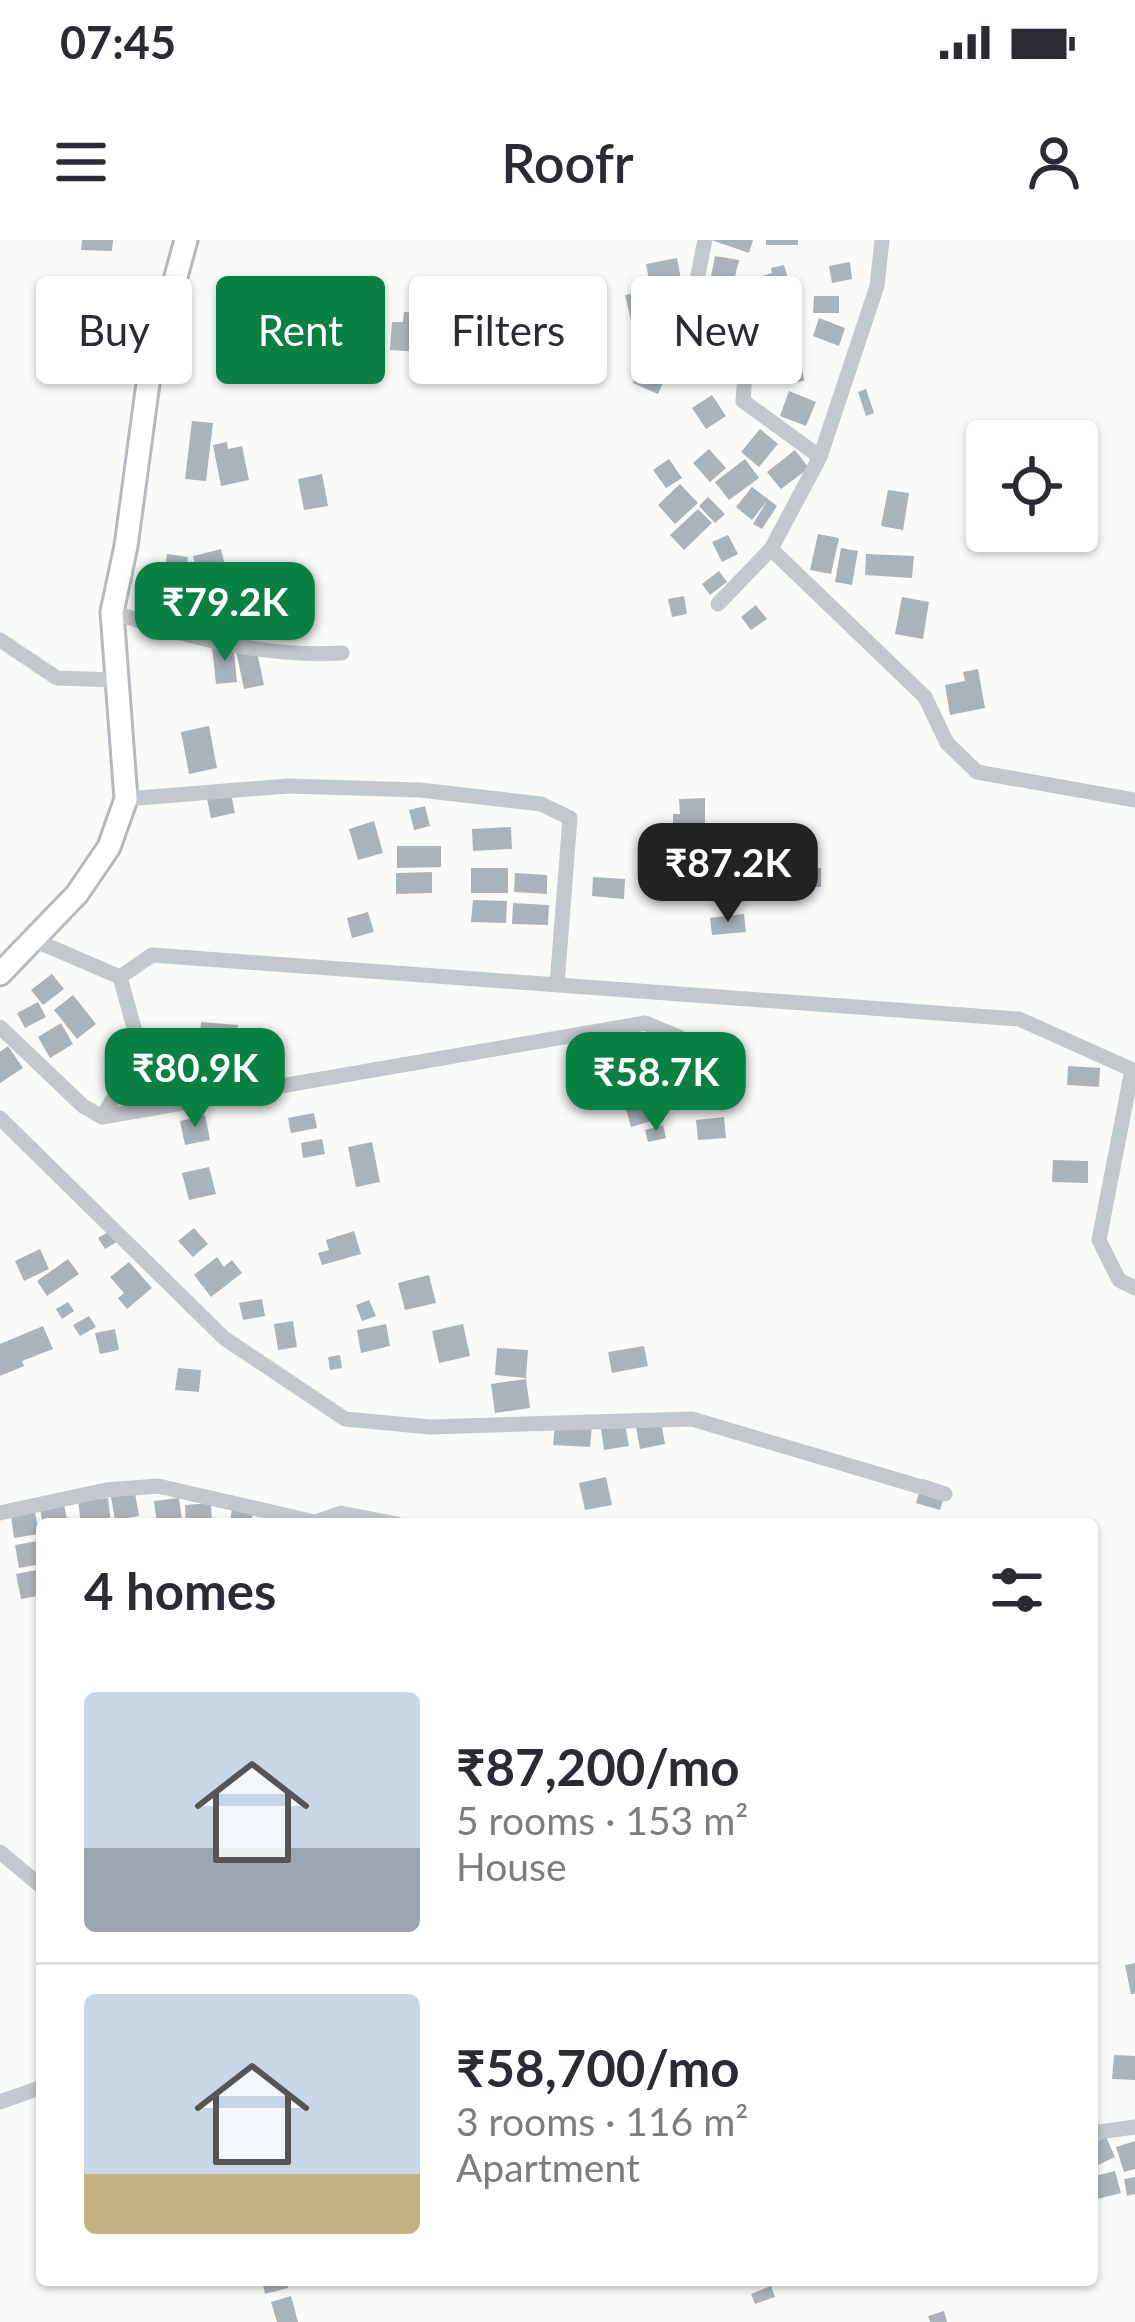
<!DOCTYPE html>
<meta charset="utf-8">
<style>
body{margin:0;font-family:Lato,sans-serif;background:#f7f7f7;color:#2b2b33;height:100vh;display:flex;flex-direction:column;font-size:45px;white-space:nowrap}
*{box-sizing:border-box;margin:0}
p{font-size:39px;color:#7c7c81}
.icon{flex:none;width:66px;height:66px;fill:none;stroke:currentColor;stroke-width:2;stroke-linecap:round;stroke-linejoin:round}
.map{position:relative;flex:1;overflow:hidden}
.side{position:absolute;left:36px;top:1278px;width:1062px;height:768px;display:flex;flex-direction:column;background:#fff;border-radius:12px;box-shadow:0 3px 9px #0004}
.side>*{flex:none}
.top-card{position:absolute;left:36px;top:36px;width:1065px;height:108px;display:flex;gap:24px}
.fabs{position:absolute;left:966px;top:180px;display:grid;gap:24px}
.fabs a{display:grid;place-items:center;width:132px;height:132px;border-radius:12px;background:#fff;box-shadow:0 3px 9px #0004;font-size:60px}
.price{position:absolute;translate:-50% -102px;padding:0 27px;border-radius:24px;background:#0b8043;color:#fff;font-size:39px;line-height:78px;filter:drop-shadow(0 3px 6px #0008)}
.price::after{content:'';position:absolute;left:50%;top:72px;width:36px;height:27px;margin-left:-18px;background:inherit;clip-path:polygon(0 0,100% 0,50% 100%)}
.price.on{background:#222;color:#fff}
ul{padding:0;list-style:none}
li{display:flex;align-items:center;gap:36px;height:300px;padding:0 48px}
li+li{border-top:3px solid #e1e1e2}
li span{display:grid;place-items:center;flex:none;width:336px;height:240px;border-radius:12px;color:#555}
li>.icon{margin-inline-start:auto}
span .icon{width:144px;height:144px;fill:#fffc;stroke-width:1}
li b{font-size:51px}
h2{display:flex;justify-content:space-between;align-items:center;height:144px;padding:0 48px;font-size:51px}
.pill{padding:0 42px;border-radius:12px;background:#fff;box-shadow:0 3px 9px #0004;font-size:42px;line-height:108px}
.pill.on{background:#0b8043;color:#fff}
.status{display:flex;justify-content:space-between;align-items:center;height:84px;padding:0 60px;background:#fff;direction:ltr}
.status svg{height:33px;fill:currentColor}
header{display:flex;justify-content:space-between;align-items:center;height:156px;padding:0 48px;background:#fff;font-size:54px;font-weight:600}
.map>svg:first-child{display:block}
</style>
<div class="status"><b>07:45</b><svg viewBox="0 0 49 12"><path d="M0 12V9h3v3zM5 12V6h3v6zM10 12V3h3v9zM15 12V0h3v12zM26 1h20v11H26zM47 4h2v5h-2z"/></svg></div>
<header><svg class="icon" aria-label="menu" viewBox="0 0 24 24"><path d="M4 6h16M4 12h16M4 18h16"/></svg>Roofr<svg class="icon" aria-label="person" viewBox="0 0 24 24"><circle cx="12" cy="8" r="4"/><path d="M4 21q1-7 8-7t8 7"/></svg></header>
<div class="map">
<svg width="1135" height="2082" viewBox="0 0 1135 2082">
<rect width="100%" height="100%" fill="#fafaf8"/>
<!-- building -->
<path fill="#aab3b9" d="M82 0H113L112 11 81 10Z
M711 0H753L749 13Z
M766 0H798V5H766Z
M715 16 739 20 734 41 711 36Z
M677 18 681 39 650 45 646 24Z
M850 22 852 39 832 43 829 26Z
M784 25 791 49 765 56 759 37 772 33 771 28Z
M730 45 732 71 704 72 703 46Z
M653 48 660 74 631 81 625 55Z
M814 56H839V73H813Z
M404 72 418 73 417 88 437 89 436 113 390 110 392 82H403Z
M82 73 90 100 64 107 57 80Z
M819 78 845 88 839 106 813 96Z
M675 79 682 93 665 101 658 86Z
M798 104 804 141 786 143 781 106Z
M696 109 711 116 704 132 689 125Z
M736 112 742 132 722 137 716 118Z
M642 123 667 134 658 154 633 143Z
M866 149 874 173 866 176 858 152Z
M789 151 816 162 806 186 780 176Z
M712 155 726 176 706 189 692 168Z
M192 181 213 183 206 241 185 239Z
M760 189 778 204 759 227 741 212Z
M227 202 228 209 242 206 249 240 221 246 213 205Z
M709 209 726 228 710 242 693 223Z
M795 210 809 228 781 249 767 232Z
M669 219 682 238 666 248 653 230Z
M745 219 759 238 729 260 715 242Z
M322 234 328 266 304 270 298 239Z
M680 244 698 263 675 284 658 265Z
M752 247 777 266 762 289 753 284 767 261 752 280 736 267Z
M888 250 909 253 903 290 881 286Z
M708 257 725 274 715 283 699 266Z
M698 269 712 283 684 310 670 295Z
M818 294 839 298 831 334 810 330Z
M728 295 738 314 722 322 712 302Z
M841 308 858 311 852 345 835 342Z
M221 309 230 347 202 354 193 316Z
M167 314 188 317 181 373 148 369 151 345 163 346Z
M866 314 914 316 912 338 865 335Z
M719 331 727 342 710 355 702 344Z
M684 356 687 374 672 377 668 359Z
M902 357 929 362 923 399 895 394Z
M756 365 767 379 751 390 741 377Z
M233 403 237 442 216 444 212 406Z
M256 407 264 445 244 449 236 411Z
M978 429 985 468 950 475 945 445 965 441 963 432Z
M209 486 217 528 189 534 181 492Z
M230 549 235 573 211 578 206 554Z
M705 558V593L673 594V574H680L679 559Z
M425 566 430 586 414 590 409 570Z
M374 581 383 613 358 620 349 589Z
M511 587 512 609 473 611 472 589Z
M798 593 807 621 780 631 770 602Z
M397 606H441V627L397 628Z
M471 628H508V653H471Z
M809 628H821V647H809Z
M432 632V653L396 654V633Z
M515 633 547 635V654L514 652Z
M593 637 625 639 624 659 592 656Z
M473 660 507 661 506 683 471 682Z
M513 663 549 665 548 685 512 684Z
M368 672 374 692 352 698 347 678Z
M744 674 746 692 712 695 710 678Z
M52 734 64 749 43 765 31 750Z
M73 755 96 784 77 799 54 770Z
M38 762 46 777 25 788 17 773Z
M201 782 238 785 236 808 199 804Z
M61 783 73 804 50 818 38 797Z
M8 806 23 828 0 843V812Z
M1068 826 1100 828 1099 847 1067 845Z
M657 845 665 877 631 887 622 855Z
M314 873 317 888 291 893 288 878Z
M205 875 210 900 185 905 180 881Z
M724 877 726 898 698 900 696 880Z
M663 885 666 898 648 902 645 890Z
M322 899 325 914 303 918 301 903Z
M372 902 380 942 356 947 348 907Z
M1053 920 1088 921V943L1052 942Z
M209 927 216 954 189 960 182 933Z
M194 988 208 1004 193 1017 178 1001Z
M113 989 120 1000 105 1009 98 998Z
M354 991 361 1014 322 1025 318 1013 329 1010 326 1000Z
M40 1009 49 1029 24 1041 15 1021Z
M217 1017 224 1027 232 1020 242 1033 211 1057 194 1035Z
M68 1019 79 1034 47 1056 37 1041Z
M129 1022 152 1048 127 1069 118 1058 124 1053 110 1037Z
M429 1035 436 1063 405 1070 398 1043Z
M262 1059 265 1076 243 1080 239 1063Z
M369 1060 376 1076 362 1081 356 1065Z
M68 1062 74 1071 62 1079 56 1069Z
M89 1076 96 1087 80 1096 73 1085Z
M293 1081 297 1107 278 1110 274 1084Z
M386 1084 390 1106 361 1113 357 1090Z
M463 1084 470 1116 439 1123 432 1091Z
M43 1086 53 1109 22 1121 24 1126 0 1136V1104Z
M115 1089 119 1110 100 1114 95 1093Z
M644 1106 648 1126 612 1133 608 1112Z
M497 1108 528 1110 526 1138 495 1135Z
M340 1115 342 1128 330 1130 328 1117Z
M178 1128 201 1130 199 1152 175 1150Z
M526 1139 530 1168 495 1173 491 1144Z
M661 1182 665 1204 640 1209 636 1187Z
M555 1183 592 1185 590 1207 553 1205Z
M625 1185 629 1206 604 1210 601 1189Z
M606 1237 612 1265 585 1270 579 1243Z
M923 1239 947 1247 940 1270 916 1263Z
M135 1253 139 1276 115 1280 111 1257Z
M108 1258 111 1284H81L78 1261Z
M179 1258 182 1280 157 1283 154 1261Z
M211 1263 212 1284H186L185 1265Z
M64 1265 68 1284H43L40 1270Z
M232 1268 253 1271 251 1284H230Z
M35 1272 39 1294 14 1298 11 1276Z
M38 1301 42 1324 19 1328 15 1305Z
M42 1329V1355L21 1359 16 1334Z
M1135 1723V1754H1131L1125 1725Z
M1114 1815 1135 1816V1840L1112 1839Z
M1106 1897 1115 1917 1092 1928V1903Z
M1135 1901V1929L1124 1932 1116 1907Z
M1115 1931 1121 1953 1097 1959 1092 1937Z
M1135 1937V1954L1127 1956 1124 1939Z
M262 2040H286L288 2048 265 2054Z
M771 2046 775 2057 755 2064 751 2054Z
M291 2056 298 2082H277L271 2062Z
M944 2071 947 2082H930L928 2076Z"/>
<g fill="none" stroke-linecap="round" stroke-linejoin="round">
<!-- secondary casing -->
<g stroke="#b3babf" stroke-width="27">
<path id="secondary" d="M0 734 77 654 109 607 126 559 112 372 126 306 149 136 186 0"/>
</g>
<!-- street -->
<path stroke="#c3c8cc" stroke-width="15" d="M705 0 690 75 747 107 743 161 820 217
M771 309 925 457 947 503 977 532 1135 560
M718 364 771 309 820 217 877 46 882 0
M112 372C186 396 263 418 342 413
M0 400 57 438 115 440
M126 559 288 546 420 550 541 564 570 578 557 745
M34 700 120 737 152 715 1019 779 1135 831
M0 787 83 866 102 877 645 783 679 797 682 835
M1132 830 1099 1000 1119 1040 1135 1048
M102 877 141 813 120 737
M0 878 224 1098 345 1179 430 1187 692 1179 945 1254
M0 1273 106 1250 158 1246 315 1282 341 1273 397 1284
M0 1612 42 1647
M0 1862 42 1847
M1092 1893 1135 1887"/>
<!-- secondary -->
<use href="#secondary" stroke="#fff" stroke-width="21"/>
</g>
</svg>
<div class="fabs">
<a><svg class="icon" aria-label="locate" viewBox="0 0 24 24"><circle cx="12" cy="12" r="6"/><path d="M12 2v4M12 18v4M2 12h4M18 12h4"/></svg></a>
</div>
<b class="price" style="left:225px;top:424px">₹79.2K</b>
<b class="price on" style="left:728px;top:685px">₹87.2K</b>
<b class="price" style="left:195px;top:890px">₹80.9K</b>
<b class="price" style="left:656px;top:894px">₹58.7K</b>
<div class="top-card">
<a class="pill">Buy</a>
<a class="pill on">Rent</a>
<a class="pill">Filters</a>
<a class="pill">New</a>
</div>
<section class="side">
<h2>4 homes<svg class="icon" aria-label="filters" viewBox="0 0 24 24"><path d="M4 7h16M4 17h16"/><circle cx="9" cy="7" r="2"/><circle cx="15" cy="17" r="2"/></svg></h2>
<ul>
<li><span style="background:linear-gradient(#c9d6e8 65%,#9aa5b1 0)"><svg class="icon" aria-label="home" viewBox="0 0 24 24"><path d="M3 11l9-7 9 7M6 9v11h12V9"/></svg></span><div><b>₹87,200/mo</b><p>5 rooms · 153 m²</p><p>House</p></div></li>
<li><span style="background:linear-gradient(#c9d6e8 75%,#c2b280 0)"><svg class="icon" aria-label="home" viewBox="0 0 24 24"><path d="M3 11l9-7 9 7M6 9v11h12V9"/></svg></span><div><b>₹58,700/mo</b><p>3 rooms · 116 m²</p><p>Apartment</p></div></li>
</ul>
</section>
</div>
